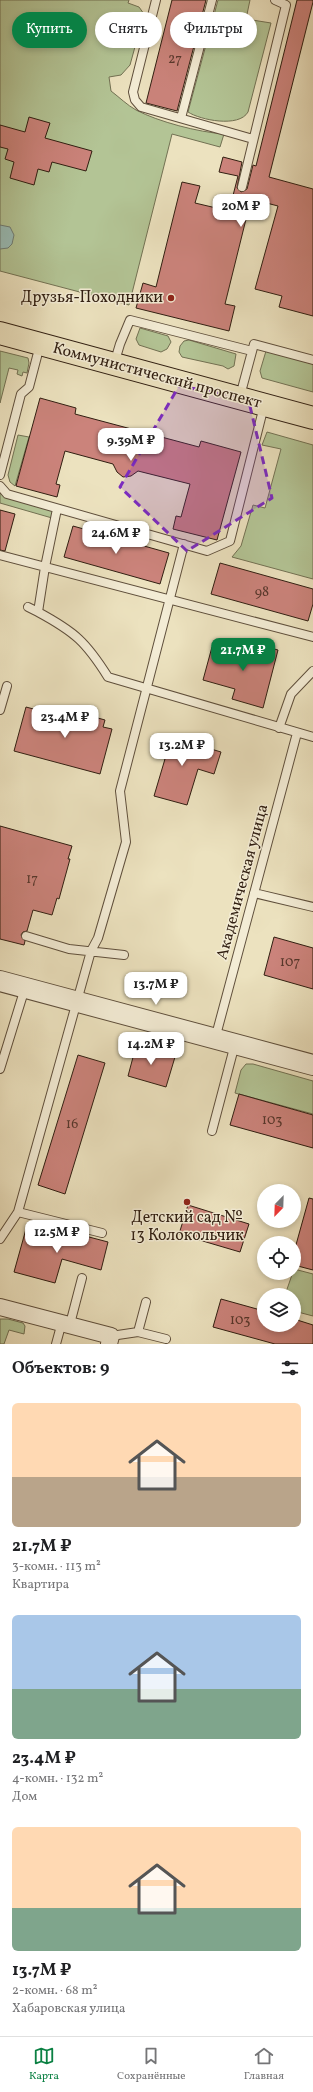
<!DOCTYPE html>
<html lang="ru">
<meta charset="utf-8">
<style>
body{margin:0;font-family:Vollkorn,serif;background:#f2f2f2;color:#202124;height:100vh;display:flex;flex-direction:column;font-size:15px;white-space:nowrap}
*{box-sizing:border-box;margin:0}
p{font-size:13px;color:#757577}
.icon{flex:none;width:22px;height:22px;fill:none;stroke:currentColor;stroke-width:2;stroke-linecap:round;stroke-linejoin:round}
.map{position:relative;height:1344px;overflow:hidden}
.panel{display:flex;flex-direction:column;background:#fff;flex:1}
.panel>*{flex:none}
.hud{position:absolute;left:12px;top:12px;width:289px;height:36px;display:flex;gap:8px}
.needle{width:26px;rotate:203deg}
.buttons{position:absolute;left:257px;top:1184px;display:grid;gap:8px}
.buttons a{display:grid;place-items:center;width:44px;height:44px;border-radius:50%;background:#fff;box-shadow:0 2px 6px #0003;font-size:20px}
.price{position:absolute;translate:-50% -34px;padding:0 9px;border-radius:8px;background:#fff;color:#222;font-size:13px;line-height:26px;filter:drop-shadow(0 1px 2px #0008)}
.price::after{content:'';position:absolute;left:50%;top:24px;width:12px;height:9px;margin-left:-6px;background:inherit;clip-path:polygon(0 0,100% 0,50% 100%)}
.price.on{background:#0b8043;color:#fff}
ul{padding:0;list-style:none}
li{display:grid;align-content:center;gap:8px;height:212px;padding:0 12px}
li span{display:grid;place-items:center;height:124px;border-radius:6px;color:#555}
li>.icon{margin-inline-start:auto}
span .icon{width:72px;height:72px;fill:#fffc;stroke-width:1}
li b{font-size:17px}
h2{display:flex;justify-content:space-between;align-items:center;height:48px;padding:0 12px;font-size:17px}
.chip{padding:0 14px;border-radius:18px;background:#fff;box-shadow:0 2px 6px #0003;font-size:14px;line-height:36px}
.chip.on{background:#0b8043;color:#fff}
.tab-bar{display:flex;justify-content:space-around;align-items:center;height:56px;border-top:1px solid #e0e0e0;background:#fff;font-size:11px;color:#757577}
.tab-bar a{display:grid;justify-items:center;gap:2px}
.tab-bar .on{color:#0b8043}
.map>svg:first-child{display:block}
</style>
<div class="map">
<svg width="313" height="1344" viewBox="0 0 313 1344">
<rect width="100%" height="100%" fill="#ece2bf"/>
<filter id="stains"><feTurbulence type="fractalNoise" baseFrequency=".005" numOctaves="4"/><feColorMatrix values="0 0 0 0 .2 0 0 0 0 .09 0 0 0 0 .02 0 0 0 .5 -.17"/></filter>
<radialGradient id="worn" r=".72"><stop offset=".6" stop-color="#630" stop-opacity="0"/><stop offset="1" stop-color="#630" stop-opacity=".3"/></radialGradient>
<!-- green -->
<path fill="#b3c495" stroke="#727153" d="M0 0H129L128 3 139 7 144 14 130 65 121 75 109 77 111 91C119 97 127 105 136 110 159 122 198 132 224 134L220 147 172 134 129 305 0 271Z
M218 0H250L246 19 271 23 248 112C239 128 200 120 188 112Z
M140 328 168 336 171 342 167 349 161 352 139 345 136 339Z
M189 340 236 354 234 366 228 369 223 366 182 357 179 352 180 346 184 341Z
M0 351 28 358 29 363 27 373 23 372 22 376 17 374 18 370 9 368 0 403Z
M266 351 313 364V392L262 378 260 371Z
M267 432 313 445V579L232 557 241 546 253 505 265 508 281 449 262 445Z
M18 435 29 437 15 486 10 482 8 475Z
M0 493 54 510 52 518 0 503Z
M246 1064H253L313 1081V1114L235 1093 241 1070Z
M294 1269 313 1274V1316L294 1311V1295H285Z
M0 1319H8L23 1323 25 1326 24 1334 9 1330 4 1344H0Z"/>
<!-- water -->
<path fill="#99bdb7" stroke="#6f7d75" d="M0 225 10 227 14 235 12 244 8 248 0 249Z"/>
<!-- building -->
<path fill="#cb837b" stroke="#301e11" d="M172 0H206L177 111 146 103Z
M297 0H313V2L269 177 313 189V316L279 307 282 296 255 289 278 206 251 199 225 304 235 306 229 331 136 308 143 283 156 287 182 182 200 186 195 203 229 211 238 176 219 172 223 157 242 162 237 188 241 192 247 189 253 165 256 166Z
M29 117 50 123 45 138 92 151 86 171 52 162 49 172 38 169 34 185 10 178 14 162 5 159 8 149 0 147V125L25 132Z
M40 398 76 408 75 414 199 447 201 441 241 452 217 540 173 529 176 516 181 517 190 484 138 471 131 476 123 477 117 472 113 464 65 451 56 484 60 485 57 497 16 486Z
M0 510 15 514 5 551 0 550Z
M73 526 169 553 160 584 64 557Z
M220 563 313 589V604L308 621 211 594Z
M248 642 278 650 263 708 232 699 235 689 203 680 212 647 244 656Z
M26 707 71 719 73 711 105 720 103 727 112 729 100 774 14 751Z
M161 734 221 752 214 774 198 769 187 805 154 796 165 759 155 756Z
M0 826 72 846 68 859H70L59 899 57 898 52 915 33 910 27 931 23 932 21 935 25 941 24 945 0 939Z
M274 937 313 948V989L264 975Z
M136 1046 175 1057 166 1087 128 1076Z
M78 1055 105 1063 65 1194 38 1185Z
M239 1094 313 1115V1148L230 1125Z
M309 1198 313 1199V1270L294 1265V1252Z
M188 1205 249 1224 240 1252 179 1234Z
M26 1229 67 1240 70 1232 108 1242 101 1270 62 1259 55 1283 14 1272Z
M221 1299 264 1311V1325H294V1319L313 1325V1344H275L213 1327Z"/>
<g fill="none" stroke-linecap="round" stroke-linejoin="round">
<!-- service casing -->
<g stroke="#5f4f3c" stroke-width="10">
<path id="service" d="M156 0 133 92 135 100 141 107 253 139
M181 118 212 0
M242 187 286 5 275 0
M114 364 120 344 130 320 252 351
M240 396 254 344 313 360
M0 475 21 394 29 387 40 345
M0 486 7 494 207 551 230 541 264 406
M57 509 45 567 38 612C75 632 86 642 108 677L313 737
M0 555 313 637
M28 607 38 612
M0 710 7 686
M279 728 291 694 313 671
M254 893 313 907
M26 936 69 949 124 955
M215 1039 297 733
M0 1069 25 988
M212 1131 235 1044
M18 1212 102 1233
M0 1239 18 1212 91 951 98 938 126 842 120 791 184 544
M70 1324 82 1278
M138 1332 146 1302
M111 1336 138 1332 166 1339
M56 1344 62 1322"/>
</g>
<!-- minor casing -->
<g stroke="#5f4f3c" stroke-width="18">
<path id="minor" d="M0 1307 111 1336 109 1344"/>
</g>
<!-- tertiary casing -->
<g stroke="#5f4f3c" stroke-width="22">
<path id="tertiary" d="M0 981 313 1065"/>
</g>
<!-- primary casing -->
<g stroke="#301e11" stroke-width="24">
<path id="primary" d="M0 333 313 418"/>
</g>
<!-- service -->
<use href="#service" stroke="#f3ecd5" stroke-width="8"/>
<!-- minor -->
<use href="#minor" stroke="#f3ecd5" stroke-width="16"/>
<!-- tertiary -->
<use href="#tertiary" stroke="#f3ecd5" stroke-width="20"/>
<!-- primary -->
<use href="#primary" stroke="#ece2bf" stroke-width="22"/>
</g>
<!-- marked area -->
<path fill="#7b2cbf" fill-opacity="0.2" stroke="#7b2cbf" stroke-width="3" stroke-dasharray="8 5" stroke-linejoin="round" d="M179 386 248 398 272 498 187 551 120 487Z"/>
<!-- markers -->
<g fill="#8f2418" stroke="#f3ecd5" stroke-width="1.5">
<circle cx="171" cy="298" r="4"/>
<circle cx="187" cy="1202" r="4"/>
</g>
<g text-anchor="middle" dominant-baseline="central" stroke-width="3" stroke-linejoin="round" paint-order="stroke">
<!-- number labels -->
<g font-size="14" fill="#57372c">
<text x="175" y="59">27</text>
<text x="262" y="592">98</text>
<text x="32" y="879">17</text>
<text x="290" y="962">107</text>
<text x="272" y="1120">103</text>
<text x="72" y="1124">16</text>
<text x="240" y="1320">103</text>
</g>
<!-- poi labels -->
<g font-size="16" fill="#301e11" stroke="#f3ecd5" text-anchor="end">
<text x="163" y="298">Друзья-Походники</text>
<text x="187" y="1218" text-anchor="middle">Детский сад №<tspan x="187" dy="18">13 Колокольчик</tspan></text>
</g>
<!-- street labels -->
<g font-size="16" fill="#301e11" stroke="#f3ecd5">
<text transform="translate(157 376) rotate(15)">Коммунистический проспект</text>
<text transform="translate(243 882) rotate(-75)">Академическая улица</text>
</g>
</g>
<rect width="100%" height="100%" filter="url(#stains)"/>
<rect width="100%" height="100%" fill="url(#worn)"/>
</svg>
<div class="buttons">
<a><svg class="needle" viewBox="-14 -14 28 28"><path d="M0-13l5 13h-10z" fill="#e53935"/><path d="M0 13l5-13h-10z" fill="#757577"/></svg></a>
<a><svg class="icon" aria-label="locate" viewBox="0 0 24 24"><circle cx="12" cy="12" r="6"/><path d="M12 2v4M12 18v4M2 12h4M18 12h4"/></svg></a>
<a><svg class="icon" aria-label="layers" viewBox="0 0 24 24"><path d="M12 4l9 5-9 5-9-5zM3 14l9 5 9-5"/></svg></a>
</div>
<b class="price" style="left:241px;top:228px">20M ₽</b>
<b class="price" style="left:131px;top:462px">9.39M ₽</b>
<b class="price" style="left:116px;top:555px">24.6M ₽</b>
<b class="price on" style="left:243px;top:672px">21.7M ₽</b>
<b class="price" style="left:65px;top:739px">23.4M ₽</b>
<b class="price" style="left:182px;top:767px">13.2M ₽</b>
<b class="price" style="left:156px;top:1006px">13.7M ₽</b>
<b class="price" style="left:151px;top:1066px">14.2M ₽</b>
<b class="price" style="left:57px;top:1254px">12.5M ₽</b>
<div class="hud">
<a class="chip on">Купить</a>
<a class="chip">Снять</a>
<a class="chip">Фильтры</a>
</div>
</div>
<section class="panel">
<h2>Объектов: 9<svg class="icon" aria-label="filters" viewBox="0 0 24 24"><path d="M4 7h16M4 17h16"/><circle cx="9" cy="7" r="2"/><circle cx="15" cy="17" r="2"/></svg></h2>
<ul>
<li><span style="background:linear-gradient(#ffd9b3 60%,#b9a48a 0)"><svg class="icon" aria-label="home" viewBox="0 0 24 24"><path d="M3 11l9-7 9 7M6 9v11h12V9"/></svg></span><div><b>21.7M ₽</b><p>3-комн. · 113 m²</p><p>Квартира</p></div></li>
<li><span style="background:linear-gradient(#a9c7e8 60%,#7fa58c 0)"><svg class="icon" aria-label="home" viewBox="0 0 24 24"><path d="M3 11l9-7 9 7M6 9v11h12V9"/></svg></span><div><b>23.4M ₽</b><p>4-комн. · 132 m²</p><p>Дом</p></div></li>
<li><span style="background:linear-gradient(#ffd9b3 65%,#7fa58c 0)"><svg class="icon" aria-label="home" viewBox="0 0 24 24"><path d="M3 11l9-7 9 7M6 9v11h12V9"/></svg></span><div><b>13.7M ₽</b><p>2-комн. · 68 m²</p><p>Хабаровская улица</p></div></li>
</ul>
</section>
<nav class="tab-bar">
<a class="on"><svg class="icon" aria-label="map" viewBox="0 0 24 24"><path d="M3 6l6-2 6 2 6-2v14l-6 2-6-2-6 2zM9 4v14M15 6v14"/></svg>Карта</a>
<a><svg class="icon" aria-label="saved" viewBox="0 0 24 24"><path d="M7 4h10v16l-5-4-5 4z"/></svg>Сохранённые</a>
<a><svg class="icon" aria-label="home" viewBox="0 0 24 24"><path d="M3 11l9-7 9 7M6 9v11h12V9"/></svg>Главная</a>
</nav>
